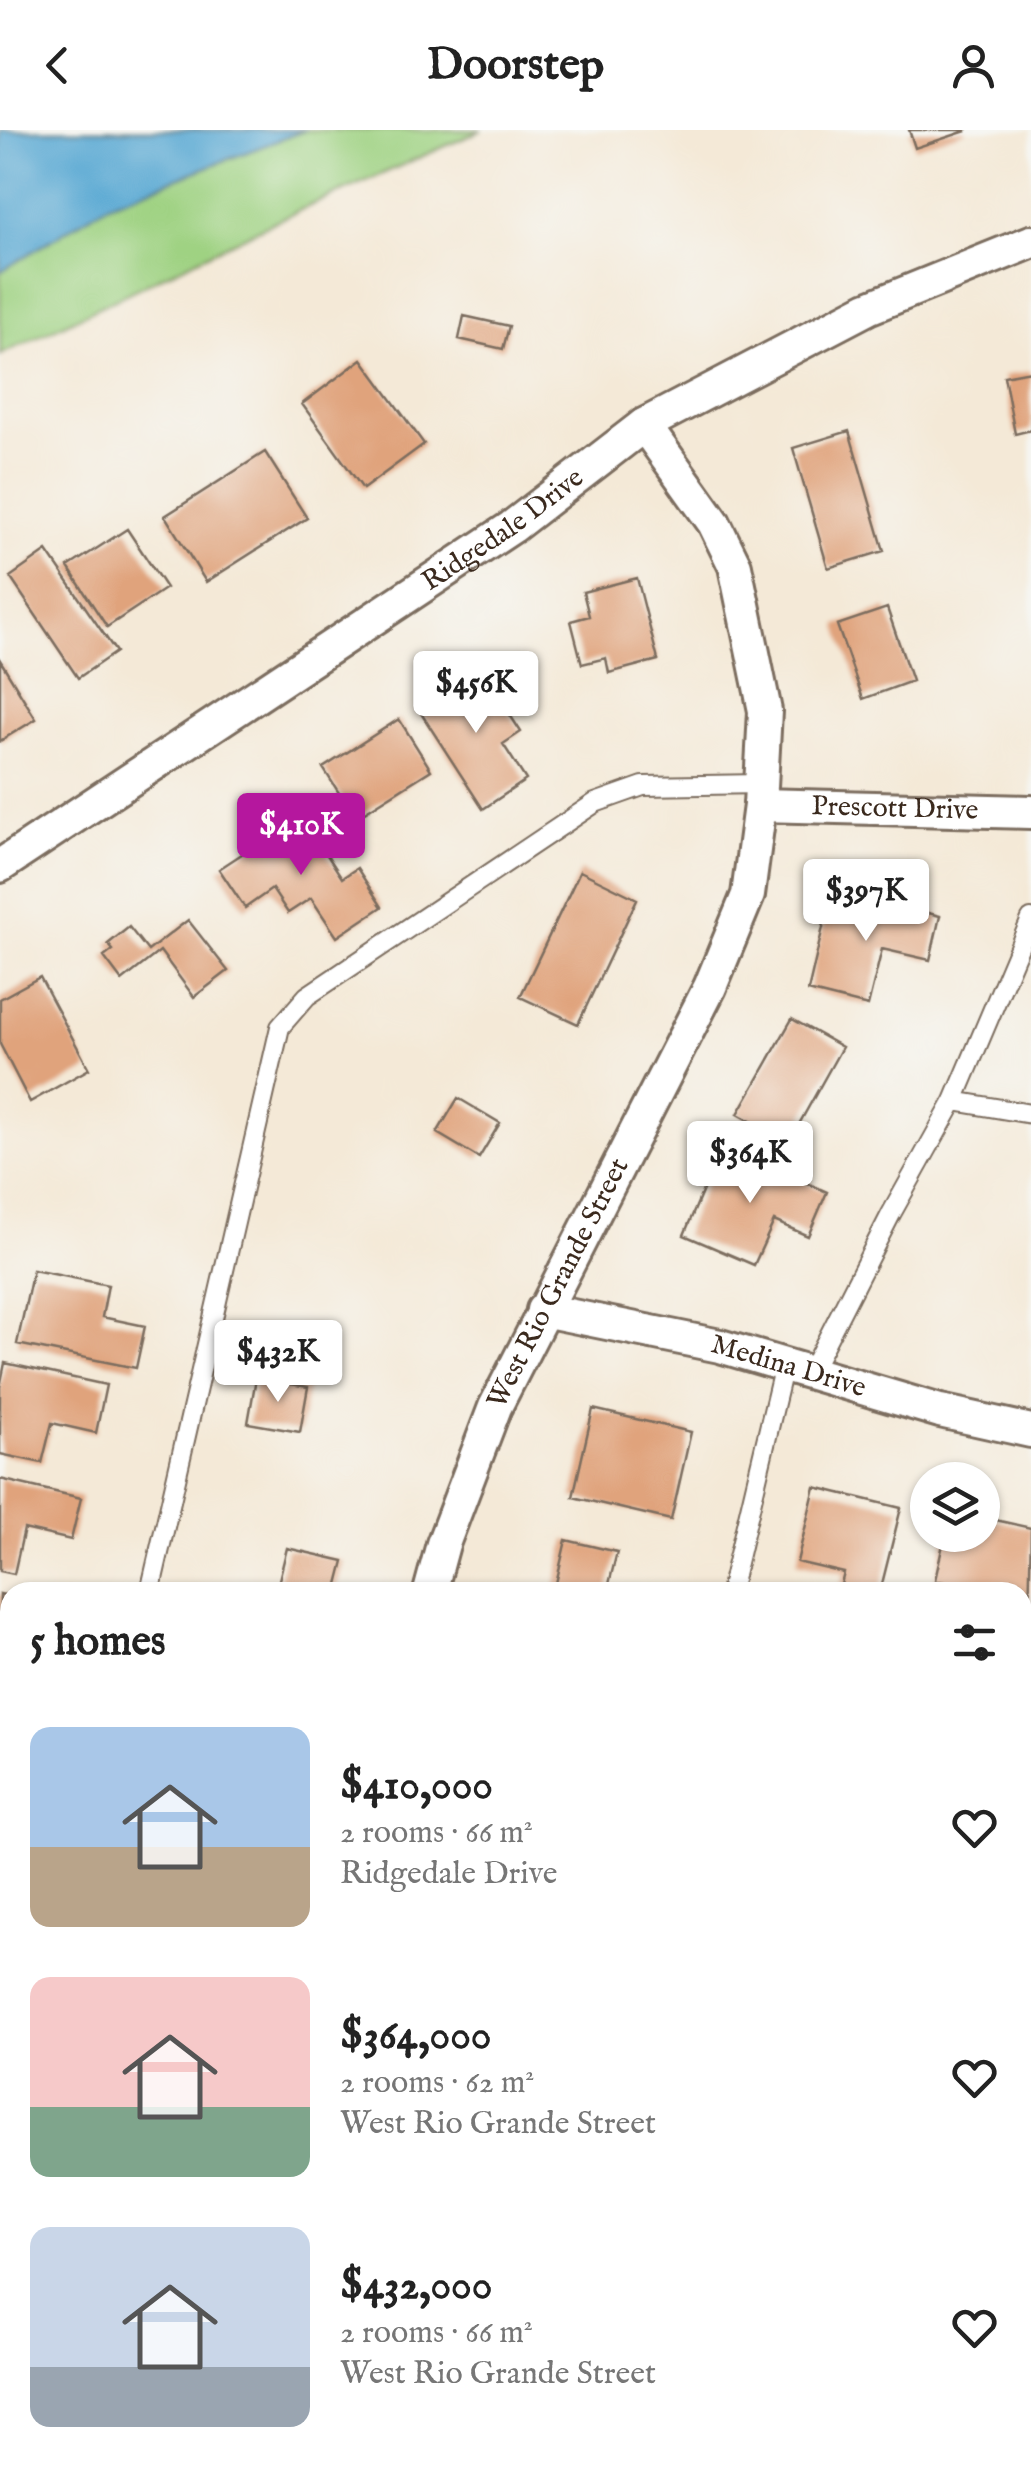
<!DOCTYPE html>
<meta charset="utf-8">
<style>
body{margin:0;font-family:"IM FELL English",serif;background:#f2f2f2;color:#222;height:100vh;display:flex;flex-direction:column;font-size:38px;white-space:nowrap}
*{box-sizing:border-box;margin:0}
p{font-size:32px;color:#767676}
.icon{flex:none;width:55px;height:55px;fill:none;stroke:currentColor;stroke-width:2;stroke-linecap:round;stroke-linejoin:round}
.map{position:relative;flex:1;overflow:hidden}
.panel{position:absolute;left:0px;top:1452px;width:1032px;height:892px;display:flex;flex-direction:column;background:#fff;border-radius:30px 30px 0 0;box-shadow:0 2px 8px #0004}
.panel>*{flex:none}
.fabs{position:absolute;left:910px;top:1332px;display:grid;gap:20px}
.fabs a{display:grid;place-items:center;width:90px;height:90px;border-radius:50%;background:#fff;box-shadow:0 2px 8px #0004;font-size:50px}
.price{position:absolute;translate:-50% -85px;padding:0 22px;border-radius:10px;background:#fff;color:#222;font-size:32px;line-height:65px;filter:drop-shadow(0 2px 5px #0008)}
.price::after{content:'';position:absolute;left:50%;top:60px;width:30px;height:22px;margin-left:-15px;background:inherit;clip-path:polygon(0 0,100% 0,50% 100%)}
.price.on{background:#b5179e;color:#fff}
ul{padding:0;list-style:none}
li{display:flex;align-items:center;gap:30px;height:250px;padding:0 30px}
li span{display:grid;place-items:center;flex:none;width:280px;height:200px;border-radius:20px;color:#555}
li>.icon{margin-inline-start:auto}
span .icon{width:120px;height:120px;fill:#fffc;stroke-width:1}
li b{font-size:42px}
h2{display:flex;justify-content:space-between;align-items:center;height:120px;padding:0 30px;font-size:42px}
header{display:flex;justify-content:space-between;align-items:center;height:130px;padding:0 30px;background:#fff;font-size:45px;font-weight:800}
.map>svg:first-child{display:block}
</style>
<header><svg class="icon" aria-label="back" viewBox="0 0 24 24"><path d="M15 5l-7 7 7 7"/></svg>Doorstep<svg class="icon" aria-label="person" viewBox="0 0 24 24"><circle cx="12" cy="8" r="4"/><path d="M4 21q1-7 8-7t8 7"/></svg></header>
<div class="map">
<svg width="1031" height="2343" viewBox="0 0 1031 2343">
<rect width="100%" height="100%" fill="#f6f6f2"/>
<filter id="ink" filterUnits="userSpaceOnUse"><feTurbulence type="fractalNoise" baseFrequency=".01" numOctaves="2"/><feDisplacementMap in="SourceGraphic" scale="20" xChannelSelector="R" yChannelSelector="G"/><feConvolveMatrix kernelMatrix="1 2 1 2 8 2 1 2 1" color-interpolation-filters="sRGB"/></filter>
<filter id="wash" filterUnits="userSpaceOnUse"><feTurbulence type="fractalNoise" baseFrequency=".0048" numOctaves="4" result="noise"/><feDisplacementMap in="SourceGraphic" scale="40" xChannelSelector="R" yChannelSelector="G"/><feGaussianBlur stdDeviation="2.25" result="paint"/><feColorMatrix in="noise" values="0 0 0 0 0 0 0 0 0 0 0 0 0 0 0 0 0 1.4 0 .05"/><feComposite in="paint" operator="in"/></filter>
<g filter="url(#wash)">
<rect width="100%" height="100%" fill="#f4e9d7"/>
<!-- built -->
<path fill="#f6d2c3" d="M1023 1602 1031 1604V2343H545L547 2335H1022Z"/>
<!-- green -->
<path fill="#9fd282" stroke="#6d7e50" stroke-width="2.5" d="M0 0H482L282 88 0 225Z"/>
<!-- water -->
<path fill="#59a8d3" stroke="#4a6978" stroke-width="2.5" d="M0 0H306L109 74 0 142Z"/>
<g id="blocks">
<!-- building -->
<path fill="#e0a37c" d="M909 0H966V1L915 18Z
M464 186 509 196 503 219 459 209Z
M362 229 424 314 363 359 302 274Z
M1031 241V300L1015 304 1004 246Z
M849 301 884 421 828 438 793 318Z
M265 322 307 388 206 452 165 386Z
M127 399 166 458 107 497 68 437Z
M47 421 116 522 78 548 10 447Z
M637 448 658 530 609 543 606 528 582 534 571 491 589 486 583 462Z
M887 478 912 551 863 569 837 495Z
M0 530 36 589 0 611Z
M479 537 521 602 503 614 526 650 483 679 417 577Z
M399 589 431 640 355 688 323 638Z
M301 685 342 748 357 738 382 777 337 807 311 768 288 783 272 759 245 778 219 739Z
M580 741 637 769 578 894 520 867Z
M832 759 940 786 930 830 882 819 868 876 808 861Z
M188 790 228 841 194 867 160 821 122 851 104 827 113 820 108 814 129 797 148 821Z
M40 847 89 939 30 972 0 914V869Z
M792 889 842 917 789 1012 738 984Z
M458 968 500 993 479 1028 437 1003Z
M722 1015 827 1062 808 1106 774 1091 754 1135 684 1105Z
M33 1140 108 1155 102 1187 145 1196 136 1238 17 1214Z
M5 1233 106 1255 96 1303 52 1293 42 1333 0 1324V1257Z
M256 1248 308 1257 300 1302 248 1293Z
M593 1279 691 1302 671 1390 573 1367Z
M0 1349 81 1368 71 1410 24 1399 14 1444 0 1441Z
M815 1357 901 1378 880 1462H839L844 1443 797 1432Z
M982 1387 1031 1398 1028 1527 1022 1526V1462H988L935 1450 945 1405H982Z
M566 1410 617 1422 607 1462H554Z
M287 1418 344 1431 336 1462H276Z
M0 1464 10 1466V1505L0 1503Z
M0 1576 10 1579V1624L0 1622Z
M0 1693 10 1695V1730L2 1767Z
M47 2335H107L137 2341 45 2343Z
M343 2335H458L456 2343 404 2338 402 2343H341Z"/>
</g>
</g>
<g filter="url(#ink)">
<use href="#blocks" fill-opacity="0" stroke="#7c6d5f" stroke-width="2.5"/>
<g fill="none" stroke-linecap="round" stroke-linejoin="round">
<!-- service casing -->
<g stroke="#7c6d5f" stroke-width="22">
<path id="service" d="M954 971 1031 789
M810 1243 891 1084 954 971 1031 984
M150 1462 280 897 307 866 595 673 643 656 761 654
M730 1462 784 1235
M1022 1585 1031 1587
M1022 1992 1031 1989
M0 2123 10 2079
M515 2343 517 2335
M857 2343 859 2335"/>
</g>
<!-- minor casing -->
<g stroke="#7c6d5f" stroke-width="38">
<g id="minor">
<path id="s1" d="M760 675 1031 682"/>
<path id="s2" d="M0 736 512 397 644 295 868 178 1031 112"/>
<path id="s3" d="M543 1180 720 1216 940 1281 1031 1301"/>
<path id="s4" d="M430 1462 443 1414 495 1277 710 857 748 765 760 675 765 581 735 436 714 393 644 295"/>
<path d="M259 2343 260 2335"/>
</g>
</g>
<!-- service -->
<use href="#service" stroke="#fff" stroke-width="18"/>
<!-- minor -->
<use href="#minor" stroke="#fff" stroke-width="32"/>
</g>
</g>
<g text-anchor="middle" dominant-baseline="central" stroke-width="10" stroke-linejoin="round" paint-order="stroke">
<!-- street labels -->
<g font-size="28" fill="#3b2a1e" stroke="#f6f6f2">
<text stroke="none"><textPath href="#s2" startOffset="605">Ridgedale Drive</textPath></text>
<text stroke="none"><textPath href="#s1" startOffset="135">Prescott Drive</textPath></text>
<text stroke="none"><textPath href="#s4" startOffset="335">West Rio Grande Street</textPath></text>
<text stroke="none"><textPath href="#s3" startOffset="252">Medina Drive</textPath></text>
</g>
</g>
</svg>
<div class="fabs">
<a><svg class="icon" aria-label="layers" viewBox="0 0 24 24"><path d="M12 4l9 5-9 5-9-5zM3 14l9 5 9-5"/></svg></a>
</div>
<b class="price" style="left:476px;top:606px">$456K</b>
<b class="price on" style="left:301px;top:748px">$410K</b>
<b class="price" style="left:866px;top:814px">$397K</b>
<b class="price" style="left:750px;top:1076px">$364K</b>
<b class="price" style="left:278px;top:1275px">$432K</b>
<section class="panel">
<h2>5 homes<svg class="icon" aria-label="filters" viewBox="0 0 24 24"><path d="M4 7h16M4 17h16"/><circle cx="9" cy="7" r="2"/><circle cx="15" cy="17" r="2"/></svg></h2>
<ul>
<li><span style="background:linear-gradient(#a9c7e8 60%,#b9a48a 0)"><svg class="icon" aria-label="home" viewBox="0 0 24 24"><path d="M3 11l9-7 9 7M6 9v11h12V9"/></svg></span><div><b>$410,000</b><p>2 rooms · 66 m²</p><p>Ridgedale Drive</p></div><svg class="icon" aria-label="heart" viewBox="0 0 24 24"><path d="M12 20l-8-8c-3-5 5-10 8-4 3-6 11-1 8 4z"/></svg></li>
<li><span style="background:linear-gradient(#f6c9c9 65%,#7fa58c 0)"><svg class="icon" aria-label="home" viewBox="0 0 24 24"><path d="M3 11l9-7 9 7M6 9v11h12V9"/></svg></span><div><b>$364,000</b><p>2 rooms · 62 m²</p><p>West Rio Grande Street</p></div><svg class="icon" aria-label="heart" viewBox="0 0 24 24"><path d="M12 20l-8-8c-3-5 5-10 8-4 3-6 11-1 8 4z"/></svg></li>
<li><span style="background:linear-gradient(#c9d6e8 70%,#9aa5b1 0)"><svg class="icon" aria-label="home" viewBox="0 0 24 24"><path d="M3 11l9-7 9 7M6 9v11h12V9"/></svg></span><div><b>$432,000</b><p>2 rooms · 66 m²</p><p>West Rio Grande Street</p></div><svg class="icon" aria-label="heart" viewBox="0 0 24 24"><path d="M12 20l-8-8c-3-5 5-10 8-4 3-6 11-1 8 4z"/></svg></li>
</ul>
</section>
</div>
